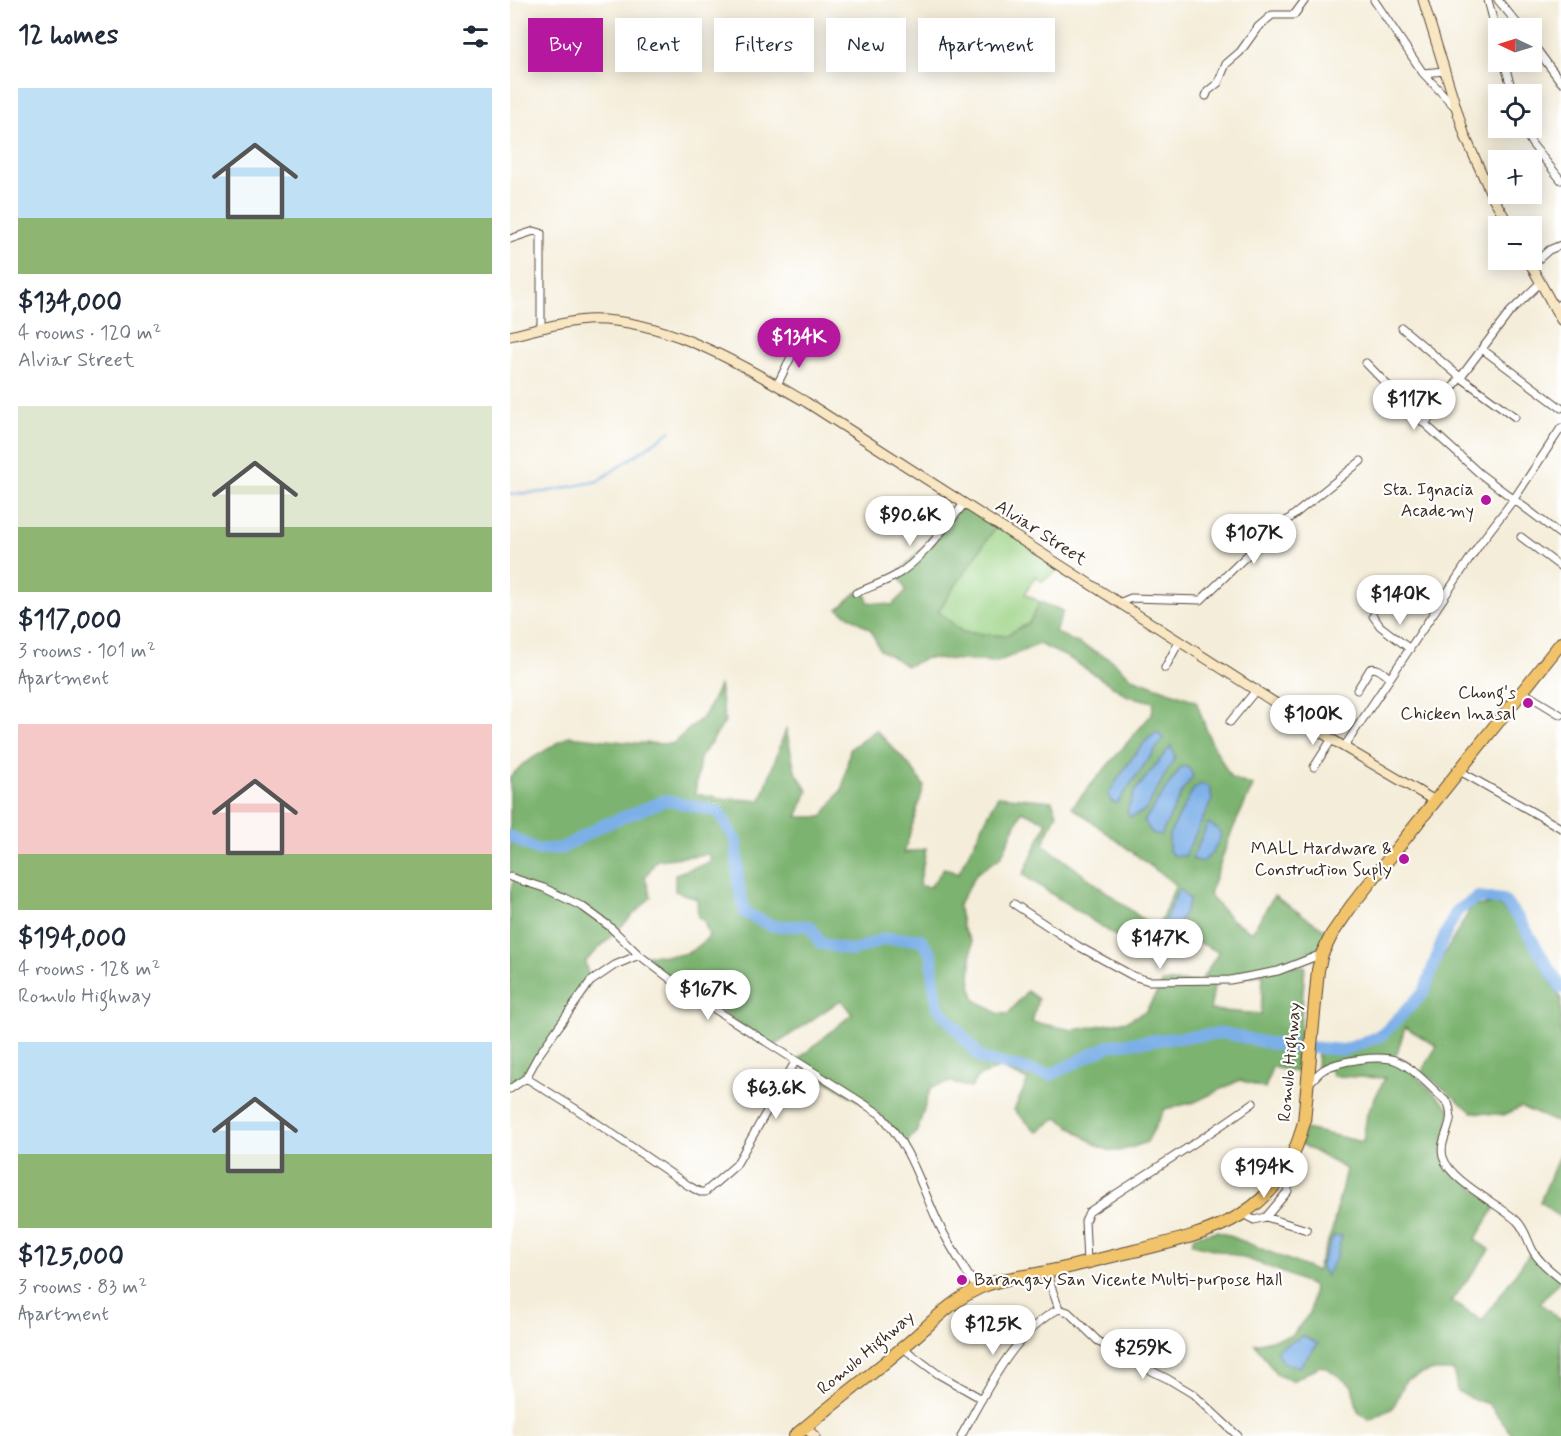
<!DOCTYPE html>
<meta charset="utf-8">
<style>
body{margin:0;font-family:Mynerve,sans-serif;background:#f2f2f3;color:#1f2937;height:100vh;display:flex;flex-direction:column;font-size:22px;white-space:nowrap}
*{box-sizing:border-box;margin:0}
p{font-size:20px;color:#747a83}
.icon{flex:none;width:33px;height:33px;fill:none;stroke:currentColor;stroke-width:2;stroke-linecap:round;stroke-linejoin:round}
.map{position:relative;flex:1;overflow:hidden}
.side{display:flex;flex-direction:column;background:#fff;width:510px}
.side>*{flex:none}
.top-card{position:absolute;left:18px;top:18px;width:570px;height:54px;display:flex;gap:12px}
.needle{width:39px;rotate:274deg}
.tools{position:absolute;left:978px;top:18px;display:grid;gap:12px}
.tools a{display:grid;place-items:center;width:54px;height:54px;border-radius:0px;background:#fff;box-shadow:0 3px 15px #0003;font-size:30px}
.price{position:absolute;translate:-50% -51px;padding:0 14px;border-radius:21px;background:#fff;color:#222;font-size:20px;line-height:39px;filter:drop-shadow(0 2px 3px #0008)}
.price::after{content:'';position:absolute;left:50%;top:36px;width:18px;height:14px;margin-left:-9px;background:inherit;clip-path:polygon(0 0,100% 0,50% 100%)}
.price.selected{background:#b5179e;color:#fff}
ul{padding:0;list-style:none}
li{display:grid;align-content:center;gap:12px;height:318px;padding:0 18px}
li span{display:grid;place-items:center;height:186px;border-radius:0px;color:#555}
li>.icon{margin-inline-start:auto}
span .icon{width:108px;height:108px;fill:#fffc;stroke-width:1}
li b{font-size:26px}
h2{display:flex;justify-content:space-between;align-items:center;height:72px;padding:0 18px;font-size:26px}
.pill{padding:0 21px;border-radius:0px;background:#fff;box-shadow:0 3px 15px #0003;font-size:21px;line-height:54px}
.pill.selected{background:#b5179e;color:#fff}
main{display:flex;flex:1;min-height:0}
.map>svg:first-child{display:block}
</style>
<main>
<section class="side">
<h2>12 homes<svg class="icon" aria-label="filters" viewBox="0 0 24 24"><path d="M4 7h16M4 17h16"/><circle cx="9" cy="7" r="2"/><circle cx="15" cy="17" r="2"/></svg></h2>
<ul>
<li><span style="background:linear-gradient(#bfe0f5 70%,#8fb573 0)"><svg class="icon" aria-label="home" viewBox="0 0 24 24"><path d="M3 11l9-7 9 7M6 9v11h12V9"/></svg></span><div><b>$134,000</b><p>4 rooms · 120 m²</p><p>Alviar Street</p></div></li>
<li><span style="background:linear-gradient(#dfe7d0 65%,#8fb573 0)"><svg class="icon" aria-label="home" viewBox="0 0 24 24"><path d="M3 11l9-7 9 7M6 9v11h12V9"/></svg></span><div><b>$117,000</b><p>3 rooms · 101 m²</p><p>Apartment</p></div></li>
<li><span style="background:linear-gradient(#f6c9c9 70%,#8fb573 0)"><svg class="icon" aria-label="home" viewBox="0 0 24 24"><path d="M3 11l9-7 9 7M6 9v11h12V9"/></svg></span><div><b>$194,000</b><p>4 rooms · 128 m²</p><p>Romulo Highway</p></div></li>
<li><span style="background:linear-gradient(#bfe0f5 60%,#8fb573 0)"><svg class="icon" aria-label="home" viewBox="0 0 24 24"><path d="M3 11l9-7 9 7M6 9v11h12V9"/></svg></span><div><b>$125,000</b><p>3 rooms · 83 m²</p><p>Apartment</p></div></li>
</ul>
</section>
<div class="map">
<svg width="1051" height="1436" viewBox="0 0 1051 1436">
<rect width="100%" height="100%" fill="#fff"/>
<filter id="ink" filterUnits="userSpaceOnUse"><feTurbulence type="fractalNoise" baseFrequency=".0167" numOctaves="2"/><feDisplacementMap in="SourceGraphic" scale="12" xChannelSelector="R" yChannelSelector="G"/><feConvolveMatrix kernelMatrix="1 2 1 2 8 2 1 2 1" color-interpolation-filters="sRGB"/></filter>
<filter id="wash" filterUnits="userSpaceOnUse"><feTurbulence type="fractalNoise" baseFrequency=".008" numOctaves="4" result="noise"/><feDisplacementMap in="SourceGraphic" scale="24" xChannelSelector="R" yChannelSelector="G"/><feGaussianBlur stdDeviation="1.35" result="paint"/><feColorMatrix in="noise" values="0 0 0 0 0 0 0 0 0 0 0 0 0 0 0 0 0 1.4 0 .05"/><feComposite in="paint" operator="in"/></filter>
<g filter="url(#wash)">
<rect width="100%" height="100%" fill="#f4edd9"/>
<!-- green -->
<path fill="#9ad182" stroke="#6a7e50" stroke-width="1.5" d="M487 525 554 567 532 581 525 576 515 594 530 602 519 623 495 636 452 632 428 611Z"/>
<!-- forest -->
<path fill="#7bb370" stroke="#5b6e47" stroke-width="1.5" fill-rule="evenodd" d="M454 504 487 525 428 611 452 632 495 636 519 623 530 602 553 611 545 632 600 659 622 678 686 701 699 737 721 778 743 786 721 833 699 895 722 920 742 932 764 896 817 931 804 958 781 967 795 966 787 1072 762 1067 755 1089 730 1080 685 1102 655 1109 637 1142C628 1145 615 1151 605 1151 585 1150 565 1127 547 1118L527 1132 504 1110 518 1080 489 1068 467 1077 461 1088 441 1082 421 1087 407 1131 394 1145 370 1114 285 1062 342 1014 331 1000 262 1047 129 955C159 954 176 963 199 936L194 921 188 917 187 899 165 891V874L201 862 199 854 147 860 135 877 141 897 75 962 80 982 12 1080 0 1088V893L5 875 0 871V777L13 764 59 736 124 743 162 744 195 715 209 686 215 722 190 758 185 794 216 799 251 800 276 729 285 771 298 791 287 817H312L333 788 340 749 366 730 400 766 414 786 394 853 416 849 409 886 420 887 434 868 448 874 488 796 542 801 547 813 533 844 647 930 633 954 513 875 537 822 512 811 491 857 467 873 448 905 453 928 462 943 460 978 464 999 487 1013 498 1014 517 991 528 999 522 1022 563 1030 617 1021 636 1011 653 982H690L709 952 649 924 666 885 562 807 642 714 644 702 618 696 559 658 529 644 487 662 417 658 397 666 370 650 361 630 328 609 346 593 354 589 358 602 382 605 396 591 388 574ZM753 974 751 1014 700 1010 705 981Z
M987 904 1005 921 1051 999V1124L1011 1107 994 1115 962 1112 912 1071 927 1046 895 1027 887 1054 874 1058 898 1068 941 1110 933 1146 937 1165 986 1206 965 1240 980 1250 941 1301 972 1321 1022 1250 1051 1279 1030 1303 1049 1319 1051 1318V1436H1003L979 1404 962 1399 947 1391 944 1371H920L896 1380 883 1408 860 1420 848 1412 842 1386 817 1368 810 1366 782 1381 767 1375 745 1344 782 1335 800 1313 804 1287C765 1267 724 1253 682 1244L684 1236 708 1231 806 1271 822 1231 836 1169 791 1144 795 1129 853 1142 857 1114 875 1078 823 1076 819 1067 807 1069 808 1050H834L872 1035 911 995 962 906Z
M1051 1151V1218L1030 1202Z"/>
<!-- water -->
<path fill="#7bafe8" stroke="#5b6c83" stroke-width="1.5" d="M648 732 653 739 607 803 602 802 598 794C608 780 633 737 648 732Z
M661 746 665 757 635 811 620 817 617 811 625 791Z
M671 767H678L683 776 673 790 651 835 642 833 634 821Z
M691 784 700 787 702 800 675 856H665L659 851V835L683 790Z
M698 823 708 829 711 836 702 853 693 862 682 859Z
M669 889 680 900 666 929 659 931 652 926Z
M824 1236H832L826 1258 816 1276 810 1266Z
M793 1336 808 1344 789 1367 772 1362 766 1350Z"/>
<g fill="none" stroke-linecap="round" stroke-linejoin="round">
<!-- stream -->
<path stroke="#7bafe8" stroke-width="2" d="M0 494 35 492 88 481 161 431"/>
<!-- river -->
<path stroke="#7bafe8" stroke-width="12" d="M0 836 27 850 52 848 91 826 156 800 209 812 227 843 228 882 235 913 262 926H300L310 943 343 951 374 939H411L422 956 423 979 428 1007 472 1059 540 1075 601 1045 714 1033 762 1044 834 1050 872 1035 914 992 933 939 947 911 968 897 993 900 1010 920 1051 988"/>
</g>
</g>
<g filter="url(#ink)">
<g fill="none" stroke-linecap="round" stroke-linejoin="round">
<!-- street casing -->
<g stroke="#57473a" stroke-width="9">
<path id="street" d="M864 0 913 73 935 71
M978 0 988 39
M988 0 1011 28
M1022 43 1051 82
M994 62 1003 94
M913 73 946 108
M696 96 698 91 708 83 716 64 730 52 748 27 762 15H784L795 0
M1013 128 1022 144 1051 180
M0 239 24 231 31 233V328
M1021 266 1039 250 1051 245
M1044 309 1051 303
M892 328 950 377 1005 417
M972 349 1051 408
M856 363 915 424 1000 312 1030 283
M267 385 289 341
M915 424 969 473 1051 535
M1011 537 1051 567
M346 593C359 587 373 583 385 576 413 559 434 528 454 504
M609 603 621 598 691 600 754 539 851 461
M863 616 870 626 900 649
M655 668 669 642
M847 690 860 669C868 666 874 674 880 678
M1013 692 1051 715
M720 722 747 689
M834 747 971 542 1004 499 1051 428
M804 767 822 739
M948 770 1051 828
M0 877 34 888 73 907 99 926 129 955 176 991 370 1114C402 1150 408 1179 427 1220 438 1244 453 1266 467 1289
M504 904 568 946 623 976 639 981 720 980 768 971 812 954
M129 955 105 965 80 982 28 1056 16 1078 66 1109 179 1186 190 1192H195L226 1165 285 1062
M799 1083C804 1079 808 1073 813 1070 827 1061 871 1054 887 1061 904 1068 924 1091 938 1103 947 1125 928 1138 933 1157 940 1181 989 1204 1007 1221 1015 1229 1017 1239 1022 1249 1028 1261 1041 1271 1051 1279
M0 1089 16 1078
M733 1214 744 1220 756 1217 778 1191V1184L771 1176
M756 1217 797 1230
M577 1262 575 1221 579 1212C633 1175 690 1142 743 1103
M536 1272 549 1309 558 1312 587 1340 602 1351 658 1379 683 1394 728 1436
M393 1348 428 1374 472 1399
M451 1436C475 1394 504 1331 549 1309"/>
</g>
<!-- secondary casing -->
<g stroke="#57473a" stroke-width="11">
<path id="secondary" d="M913 0 955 136 982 196 1000 226
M1018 260 1051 320
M0 336C25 330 50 322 76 320 154 317 230 364 296 402L834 747 925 801
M295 1428 305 1436"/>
</g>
<!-- highway casing -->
<g stroke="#57473a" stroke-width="14">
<path id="highway" d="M285 1436C320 1406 356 1379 391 1349 417 1328 439 1302 469 1288 490 1278 514 1277 536 1272 564 1267 592 1258 620 1252 704 1232 770 1218 794 1122L808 970 812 954 822 934 842 905 1051 643"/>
</g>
<!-- street -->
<use href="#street" stroke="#fff" stroke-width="7"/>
<!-- secondary -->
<use href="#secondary" stroke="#f9e7c3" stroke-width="9"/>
<!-- highway -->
<use href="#highway" stroke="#f1c36a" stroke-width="12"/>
</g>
</g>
<!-- markers -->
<g fill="#b5179e" stroke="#fff" stroke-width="2">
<circle cx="976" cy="500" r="6"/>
<circle cx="1018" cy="703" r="6"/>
<circle cx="894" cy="859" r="6"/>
<circle cx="452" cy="1280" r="6"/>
</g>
<g text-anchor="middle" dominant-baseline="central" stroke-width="4.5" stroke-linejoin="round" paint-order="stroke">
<!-- poi labels -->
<g font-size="18" fill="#3b2a1e" stroke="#fff" text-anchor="end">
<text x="964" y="490">Sta. Ignacia<tspan x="964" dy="21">Academy</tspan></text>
<text x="1006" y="693">Chong's<tspan x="1006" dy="21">Chicken Inasal</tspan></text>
<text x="882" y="849">MALL Hardware &amp;<tspan x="882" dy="21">Construction Suply</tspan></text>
<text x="464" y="1280" text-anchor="start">Barangay San Vicente Multi-purpose Hall</text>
</g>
<!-- street labels -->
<g font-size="18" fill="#3b2a1e" stroke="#fff">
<text transform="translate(531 533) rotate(33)">Alviar Street</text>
<text transform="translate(780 1062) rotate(-85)">Romulo Highway</text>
<text transform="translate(356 1353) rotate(-40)">Romulo Highway</text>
</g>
</g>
</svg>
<div class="tools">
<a><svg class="needle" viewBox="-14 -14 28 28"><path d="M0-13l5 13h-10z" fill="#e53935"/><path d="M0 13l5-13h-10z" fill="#747a83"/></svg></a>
<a><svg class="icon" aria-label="locate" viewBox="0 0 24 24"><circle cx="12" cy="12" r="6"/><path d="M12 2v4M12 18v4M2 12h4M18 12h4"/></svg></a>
<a>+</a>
<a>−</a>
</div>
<b class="price selected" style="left:289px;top:369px">$134K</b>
<b class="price" style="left:904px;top:431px">$117K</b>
<b class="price" style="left:400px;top:547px">$90.6K</b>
<b class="price" style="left:744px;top:565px">$107K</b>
<b class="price" style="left:890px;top:626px">$140K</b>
<b class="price" style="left:803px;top:746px">$100K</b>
<b class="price" style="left:650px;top:970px">$147K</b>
<b class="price" style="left:198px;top:1021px">$167K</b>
<b class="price" style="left:266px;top:1120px">$63.6K</b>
<b class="price" style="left:754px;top:1199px">$194K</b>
<b class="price" style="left:483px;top:1356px">$125K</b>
<b class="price" style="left:633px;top:1380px">$259K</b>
<div class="top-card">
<a class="pill selected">Buy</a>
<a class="pill">Rent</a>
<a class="pill">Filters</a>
<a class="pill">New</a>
<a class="pill">Apartment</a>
</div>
</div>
</main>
